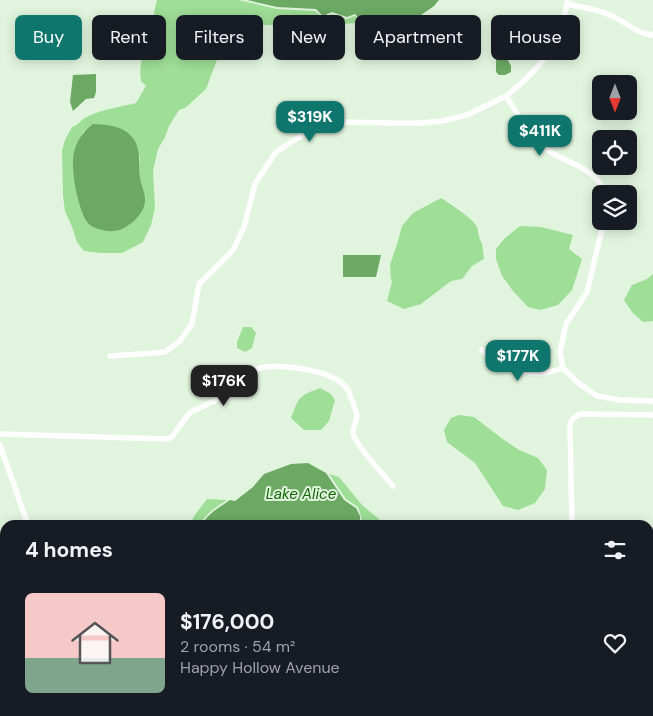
<!DOCTYPE html>
<meta charset="utf-8">
<style>
body{margin:0;font-family:"DM Sans",sans-serif;background:#242831;color:#f1f3f6;height:100vh;display:flex;flex-direction:column;font-size:19px;white-space:nowrap}
*{box-sizing:border-box;margin:0}
p{font-size:16px;color:#9ea1a6}
.icon{flex:none;width:28px;height:28px;fill:none;stroke:currentColor;stroke-width:2;stroke-linecap:round;stroke-linejoin:round}
.map{position:relative;flex:1;overflow:hidden}
.sheet{position:absolute;left:0px;top:520px;width:654px;height:196px;display:flex;flex-direction:column;background:#171b24;border-radius:15px 15px 0 0;box-shadow:0 2px 12px #0003}
.sheet>*{flex:none}
.top-card{position:absolute;left:15px;top:15px;width:624px;height:45px;display:flex;gap:10px}
.needle{width:32px;rotate:180deg}
.controls{position:absolute;left:592px;top:75px;display:grid;gap:10px}
.controls a{display:grid;place-items:center;width:45px;height:45px;border-radius:8px;background:#171b24;box-shadow:0 2px 12px #0003;font-size:25px}
.price{position:absolute;translate:-50% -42px;padding:0 11px;border-radius:10px;background:#0f766e;color:#fff;font-size:16px;line-height:32px;filter:drop-shadow(0 1px 2px #0008)}
.price::after{content:'';position:absolute;left:50%;top:30px;width:15px;height:11px;margin-left:-8px;background:inherit;clip-path:polygon(0 0,100% 0,50% 100%)}
.price.current{background:#222;color:#fff}
ul{padding:0;list-style:none}
li{display:flex;align-items:center;gap:15px;height:125px;padding:0 25px}
li+li{border-top:1px solid #363941}
li span{display:grid;place-items:center;flex:none;width:140px;height:100px;border-radius:8px;color:#555}
li>.icon{margin-inline-start:auto}
span .icon{width:60px;height:60px;fill:#fffc;stroke-width:1}
li b{font-size:21px}
h2{display:flex;justify-content:space-between;align-items:center;height:60px;padding:0 25px;font-size:21px}
.chip{padding:0 18px;border-radius:8px;background:#171b24;box-shadow:0 2px 12px #0003;font-size:18px;line-height:45px}
.chip.current{background:#0f766e;color:#fff}
.map>svg:first-child{display:block}
</style>
<div class="map">
<svg width="653" height="716" viewBox="0 0 653 716">
<rect width="100%" height="100%" fill="#e1f5de"/>
<!-- green -->
<path fill="#9ede96" fill-rule="evenodd" d="M157 0H239L277 9 315 11 323 18 332 14 347 19 355 16 360 22 389 20 395 21 341 24 319 20 321 27 294 28 269 25H255L240 29 227 39 221 49 206 89 185 108 179 110 169 126 165 137 158 149 153 171 155 208 151 225 143 242 122 253H100L84 251 77 242 72 227 65 211 63 196 62 151 65 140 72 127C79 125 82 118 89 116 104 109 120 107 136 103L146 86 141 81C138 65 145 50 149 35 152 23 154 12 157 0ZM84 131 140 157V177L145 201 74 175C72 156 75 147 84 131Z
M441 198C450 204 473 218 477 227 479 233 478 238 482 243L484 259 472 266 462 279 451 281 421 304 404 309 387 301 392 282 391 279 390 265 398 241 402 226 413 213Z
M520 226 541 227 573 235 569 249 582 259 572 290 558 305 540 310 528 307 513 291 502 276 496 259V249L505 238Z
M653 274V321L643 322 632 312 624 300 632 285 647 279Z
M243 327H251L256 333 252 348 245 352 237 348V342Z
M320 388 331 394 335 400 329 421 321 430H304L291 418C299 396 299 396 320 388Z
M459 415 474 417 500 437 519 450 538 458 547 470 545 489 535 503 518 510 503 506 475 463 447 442 444 430 451 418Z
M329 474 339 477 362 505 380 520 381 525H362L361 516 358 507 346 499Z
M207 499 227 500C216 507 206 513 200 525H190L194 516Z"/>
<!-- water -->
<path fill="#6caa64" d="M247 0H439L434 6 414 20 403 21 390 18 360 20 355 14 347 17 332 12 323 16 316 9 277 7Z
M502 48 511 66V72L505 75H499L496 72V55Z
M96 74V92L94 98 86 99 73 111 70 102 73 75Z
M93 124C107 125 122 125 132 137 141 147 139 165 140 177 141 185 145 192 145 199 146 212 131 226 119 230 111 233 93 230 87 222 78 208 70 169 74 152 77 140 83 132 93 124Z
M343 255H381L376 277H343Z
M308 463 326 473 344 500 356 508 360 516V525H202C208 513 220 507 230 500L235 501 253 487 264 474 291 464Z
M649 549 653 550V614L649 612Z
M160 711H480V716H160Z"/>
<g fill="none" stroke-linecap="round" stroke-linejoin="round">
<!-- minor -->
<path stroke="#fff" stroke-width="5.5" d="M567 4C581 7 597 9 610 15 625 21 636 34 653 35
M506 96C516 111 530 135 542 146 563 164 596 165 605 194
M604 221 587 292 566 324 560 352 563 368 577 382 597 396 620 400 653 401
M482 350C508 370 531 380 563 368
M110 356 141 354 165 352 180 341 192 324 199 284 233 250 244 227 255 184 276 152 307 132 338 122 393 123H422L442 121 467 115 506 96 523 82 541 63 560 34 568 0
M0 434 167 439 172 437 187 416 191 412 216 400 247 373C253 370 259 368 265 367 286 365 336 370 348 390 350 395 356 410 357 415 357 421 352 428 353 434 355 443 385 477 393 486
M0 445 28 525
M572 525 570 425C572 419 574 417 580 414L653 415
M0 604H5
M72 711V716"/>
</g>
<g text-anchor="middle" dominant-baseline="central" stroke-width="4" stroke-linejoin="round" paint-order="stroke">
<!-- water labels -->
<g font-size="15" font-style="italic" fill="#106903" stroke="#e1f5de">
<text x="301" y="494">Lake Alice</text>
</g>
</g>
</svg>
<div class="controls">
<a><svg class="needle" viewBox="-14 -14 28 28"><path d="M0-13l5 13h-10z" fill="#e53935"/><path d="M0 13l5-13h-10z" fill="#9ea1a6"/></svg></a>
<a><svg class="icon" aria-label="locate" viewBox="0 0 24 24"><circle cx="12" cy="12" r="6"/><path d="M12 2v4M12 18v4M2 12h4M18 12h4"/></svg></a>
<a><svg class="icon" aria-label="layers" viewBox="0 0 24 24"><path d="M12 4l9 5-9 5-9-5zM3 14l9 5 9-5"/></svg></a>
</div>
<b class="price" style="left:310px;top:143px">$319K</b>
<b class="price" style="left:540px;top:157px">$411K</b>
<b class="price" style="left:518px;top:382px">$177K</b>
<b class="price current" style="left:224px;top:407px">$176K</b>
<div class="top-card">
<a class="chip current">Buy</a>
<a class="chip">Rent</a>
<a class="chip">Filters</a>
<a class="chip">New</a>
<a class="chip">Apartment</a>
<a class="chip">House</a>
</div>
<section class="sheet">
<h2>4 homes<svg class="icon" aria-label="filters" viewBox="0 0 24 24"><path d="M4 7h16M4 17h16"/><circle cx="9" cy="7" r="2"/><circle cx="15" cy="17" r="2"/></svg></h2>
<ul>
<li><span style="background:linear-gradient(#f6c9c9 65%,#7fa58c 0)"><svg class="icon" aria-label="home" viewBox="0 0 24 24"><path d="M3 11l9-7 9 7M6 9v11h12V9"/></svg></span><div><b>$176,000</b><p>2 rooms · 54 m²</p><p>Happy Hollow Avenue</p></div><svg class="icon" aria-label="heart" viewBox="0 0 24 24"><path d="M12 20l-8-8c-3-5 5-10 8-4 3-6 11-1 8 4z"/></svg></li>
</ul>
</section>
</div>
